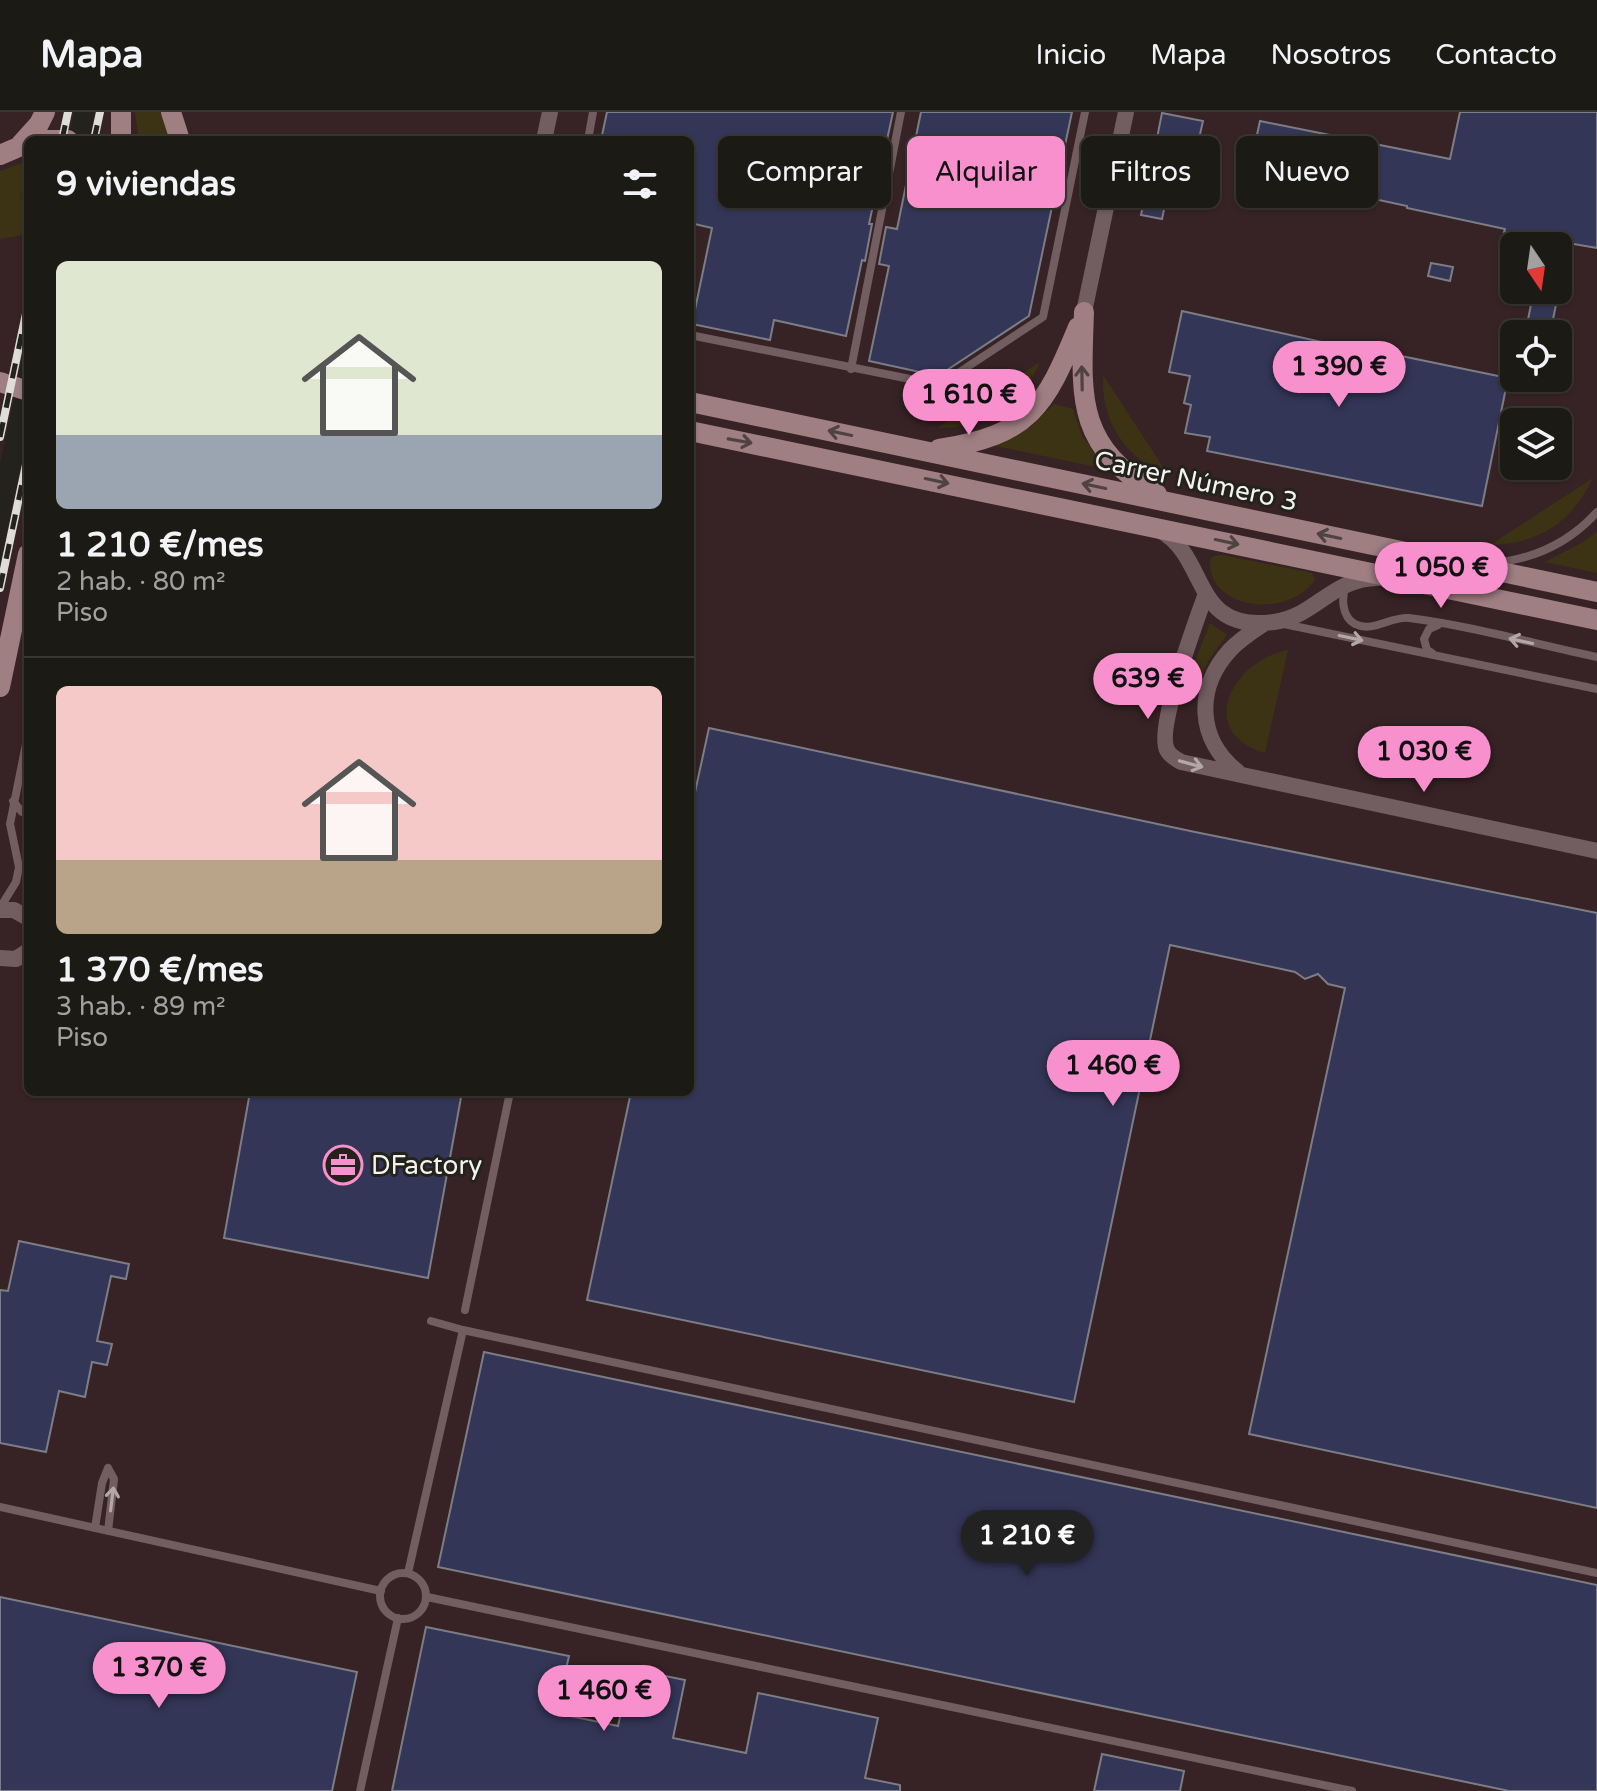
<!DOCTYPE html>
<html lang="es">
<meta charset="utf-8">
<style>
body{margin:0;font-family:"Varela Round",sans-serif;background:#282722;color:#f1f3f6;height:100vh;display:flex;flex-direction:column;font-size:30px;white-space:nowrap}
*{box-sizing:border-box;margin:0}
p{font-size:26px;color:#a0a1a0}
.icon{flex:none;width:44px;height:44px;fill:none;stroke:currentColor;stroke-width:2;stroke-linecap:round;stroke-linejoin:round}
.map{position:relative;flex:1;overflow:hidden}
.panel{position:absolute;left:24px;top:24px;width:670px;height:960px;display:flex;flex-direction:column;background:#1b1a15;border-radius:12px;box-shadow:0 2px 6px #0004,0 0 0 2px #393834}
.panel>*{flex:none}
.hud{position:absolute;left:718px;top:24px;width:758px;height:72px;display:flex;gap:16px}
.needle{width:52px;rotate:167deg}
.fabs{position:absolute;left:1500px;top:120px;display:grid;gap:16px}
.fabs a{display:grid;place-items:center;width:72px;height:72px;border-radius:12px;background:#1b1a15;box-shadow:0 2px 6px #0004,0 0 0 2px #393834;font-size:40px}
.price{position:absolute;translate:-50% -68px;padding:0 18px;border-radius:28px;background:#f890cd;color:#111;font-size:26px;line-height:52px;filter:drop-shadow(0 2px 4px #0008)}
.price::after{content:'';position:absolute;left:50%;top:48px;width:24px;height:18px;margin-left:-12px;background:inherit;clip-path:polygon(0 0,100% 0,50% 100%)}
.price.active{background:#222;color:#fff}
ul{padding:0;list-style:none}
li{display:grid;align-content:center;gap:16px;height:424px;padding:0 32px}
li+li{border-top:2px solid #393834}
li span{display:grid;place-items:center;height:248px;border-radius:12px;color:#555}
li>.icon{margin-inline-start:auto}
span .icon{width:144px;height:144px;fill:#fffc;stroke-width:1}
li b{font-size:34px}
h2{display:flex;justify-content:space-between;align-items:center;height:96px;padding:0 32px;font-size:34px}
.tag{padding:0 28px;border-radius:12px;background:#1b1a15;box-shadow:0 2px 6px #0004,0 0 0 2px #393834;font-size:28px;line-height:72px}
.tag.active{background:#f890cd;color:#111}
header{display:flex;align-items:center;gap:48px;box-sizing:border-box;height:112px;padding:0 40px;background:#1b1a15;border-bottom:2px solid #393834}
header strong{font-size:38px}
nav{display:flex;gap:44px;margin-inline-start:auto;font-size:28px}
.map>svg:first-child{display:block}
</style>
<header>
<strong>Mapa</strong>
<nav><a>Inicio</a><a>Mapa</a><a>Nosotros</a><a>Contacto</a></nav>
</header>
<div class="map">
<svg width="1597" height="1679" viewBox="0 0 1597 1679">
<rect width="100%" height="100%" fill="#24221c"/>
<!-- industrial -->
<path fill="#372325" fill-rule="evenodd" d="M0 0H74L68 28H28V220L0 352Z
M95 0H1597V1679H0V452L28 319V980H690V28H89ZM1514 134H1558V178H1514ZM1514 222H1558V266H1514ZM1514 310H1558V354H1514Z"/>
<!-- green -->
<path fill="#3c3314" d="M135 0H165L173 28H139Z
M28 49V78L21 84 28 117 23 123 0 127V59Z
M1040 250C1021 295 986 316 937 316Z
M1103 263 1169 364C1125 346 1101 310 1103 263Z
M1054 292 1073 297 1082 324 1106 357 995 334 1032 314Z
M1593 366C1572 410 1539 432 1490 433Z
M1597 419V461L1545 450 1583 430Z
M1223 443 1312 461 1315 468C1287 508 1207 497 1210 448L1213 444Z
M1210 511 1227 523 1208 549 1198 575 1186 572Z
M1288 538 1265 641C1194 620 1233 548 1288 538Z"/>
<!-- building -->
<path fill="#343658" stroke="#7c7d85" stroke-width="2" d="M607 0H893L869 112H872L865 149 862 148 846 224 774 208 770 228 692 212 712 116 690 111V28H601Z
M921 0H1072L1029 204 938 264 869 249 889 154 879 152 886 115 897 117Z
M1460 0H1597V136L1504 120 1505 117 1407 96V94L1249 60 1260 9 1450 47Z
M1162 1 1203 9 1196 40 1156 31Z
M1149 65 1170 69 1162 107 1141 103Z
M1431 151 1453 155 1450 169 1428 164Z
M1534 178H1559L1550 222H1525Z
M1182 199 1371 241 1372 238 1508 266 1482 394 1207 339 1210 325 1185 321 1191 293 1184 291 1190 264 1169 260Z
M709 616 1195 720 1597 801V1396L1249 1322 1345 876 1328 872 1318 862 1305 867 1295 860 1170 833 1074 1290 587 1188 631 980H690V703Z
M250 980H462L428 1166 224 1126Z
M19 1129 129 1152 126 1167 111 1164 97 1229 112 1232 107 1253 92 1250 85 1285 59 1279 46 1340 0 1331V1178L8 1179Z
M484 1240 1597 1473V1679H1509L438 1455Z
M0 1485 357 1560 332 1679H0Z
M426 1515 569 1544 556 1601 618 1614 631 1557 685 1568 673 1626 746 1641 758 1581 878 1606 865 1666 900 1673V1679H392Z
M1102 1642 1184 1659 1180 1679H1094Z"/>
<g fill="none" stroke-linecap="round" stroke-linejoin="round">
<!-- lane -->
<path stroke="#725e60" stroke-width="8" d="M588 28 593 0
M690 223 940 273 1043 205 1085 0
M851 257 901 0
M1493 451C1535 447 1569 431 1597 400
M1346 474C1341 486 1342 505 1355 512 1373 521 1391 504 1409 506 1472 514 1535 532 1597 545
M1284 512 1597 577
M1432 541 1427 538 1424 527 1429 517 1438 513
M13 689 22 700 28 702
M28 778V793
M0 796 16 770 19 755 10 712 28 622
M465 1198 510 980
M431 1209 463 1218
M0 1395 381 1479
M95 1416 102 1371 108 1356
M108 1419 114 1367 108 1356
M380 1484a23 23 0 1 1 46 0a23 23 0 1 1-46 0Z
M408 1461 463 1218 1597 1461
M427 1485 1352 1679
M360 1679 398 1506"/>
<!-- street -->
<path stroke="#725e60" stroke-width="16" d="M544 28 550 0
M1084 200 1126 0
M1159 418C1210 445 1190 521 1274 510 1315 505 1333 465 1379 466
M1205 484C1196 510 1156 616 1167 638 1170 644 1176 647 1181 650L1597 739
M1238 660C1197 628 1195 576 1230 538 1240 527 1253 519 1265 511
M0 798H14L28 806
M0 846 16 847 28 839"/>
<!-- secondary -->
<path stroke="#a07f83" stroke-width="20" d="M171 0 180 28
M41 28H68
M121 28V0
M21 32 39 12 45 0
M0 43 28 31
M1084 200C1081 286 1075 333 1157 382
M0 270 28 279
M690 290 1597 480
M690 319 1597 508
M939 337C1030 323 1045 295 1078 215
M0 575 28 442"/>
<!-- rail casing -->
<g stroke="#dfddd8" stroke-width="8">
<path id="rail" d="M62 28 68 0
M94 28 100 0
M0 325 28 192
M0 476 28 343"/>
</g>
<!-- rail -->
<use href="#rail" stroke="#24221c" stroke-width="5" stroke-dasharray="15" stroke-linecap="butt"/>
</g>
<!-- one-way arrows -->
<defs><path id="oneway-shaft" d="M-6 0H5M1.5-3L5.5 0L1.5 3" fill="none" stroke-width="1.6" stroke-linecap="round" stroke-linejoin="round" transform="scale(2)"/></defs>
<g stroke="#4f4340">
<use href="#oneway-shaft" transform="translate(1082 266) rotate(-91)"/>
<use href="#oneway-shaft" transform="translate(840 321) rotate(-168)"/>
<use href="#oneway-shaft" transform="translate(740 329) rotate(10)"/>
<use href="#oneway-shaft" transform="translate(937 369) rotate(12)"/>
<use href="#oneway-shaft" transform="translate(1094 374) rotate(-168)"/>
<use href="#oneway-shaft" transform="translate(1329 424) rotate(-168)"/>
<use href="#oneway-shaft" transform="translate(1227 430) rotate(12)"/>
</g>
<g stroke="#b3a8a7">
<use href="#oneway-shaft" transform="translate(1351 526) rotate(12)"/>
<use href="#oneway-shaft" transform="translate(1521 529) rotate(-168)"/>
<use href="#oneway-shaft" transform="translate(1191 652) rotate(15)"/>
<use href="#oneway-shaft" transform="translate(112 1387) rotate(-83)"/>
</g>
<!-- icons -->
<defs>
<g id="office-ring" transform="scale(2)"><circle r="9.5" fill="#24221c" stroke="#f890cd" stroke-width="1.5"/><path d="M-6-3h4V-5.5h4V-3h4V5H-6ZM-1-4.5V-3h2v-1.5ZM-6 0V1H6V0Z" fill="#f890cd"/></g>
</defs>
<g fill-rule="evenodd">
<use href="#office-ring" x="343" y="1053"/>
</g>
<g text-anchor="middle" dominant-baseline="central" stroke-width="6" stroke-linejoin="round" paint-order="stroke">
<!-- street labels -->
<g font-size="26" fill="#f4f3ee" stroke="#24221c">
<text transform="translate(1196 369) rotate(12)">Carrer Número 3</text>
</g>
<!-- poi labels -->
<g font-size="26" fill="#f4f3ee" stroke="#24221c" text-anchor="start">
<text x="371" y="1053">DFactory</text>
</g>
</g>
</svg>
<div class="fabs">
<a><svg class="needle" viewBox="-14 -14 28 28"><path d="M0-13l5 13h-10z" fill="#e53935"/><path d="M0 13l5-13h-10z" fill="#a0a1a0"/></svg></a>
<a><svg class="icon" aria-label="locate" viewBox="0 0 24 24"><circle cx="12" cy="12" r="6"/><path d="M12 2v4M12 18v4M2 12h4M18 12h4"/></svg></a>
<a><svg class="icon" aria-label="layers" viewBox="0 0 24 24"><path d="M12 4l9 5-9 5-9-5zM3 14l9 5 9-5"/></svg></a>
</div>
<b class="price" style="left:1339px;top:297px">1 390 €</b>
<b class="price" style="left:969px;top:325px">1 610 €</b>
<b class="price" style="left:1441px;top:498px">1 050 €</b>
<b class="price" style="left:1148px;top:609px">639 €</b>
<b class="price" style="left:1424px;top:682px">1 030 €</b>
<b class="price" style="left:1113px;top:996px">1 460 €</b>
<b class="price active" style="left:1027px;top:1466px">1 210 €</b>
<b class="price" style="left:159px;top:1598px">1 370 €</b>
<b class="price" style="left:604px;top:1621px">1 460 €</b>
<div class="hud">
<a class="tag">Comprar</a>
<a class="tag active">Alquilar</a>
<a class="tag">Filtros</a>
<a class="tag">Nuevo</a>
</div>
<section class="panel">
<h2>9 viviendas<svg class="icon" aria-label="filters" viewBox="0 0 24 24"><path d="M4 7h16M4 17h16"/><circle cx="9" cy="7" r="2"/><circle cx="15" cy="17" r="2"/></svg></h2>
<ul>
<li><span style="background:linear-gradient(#dfe7d0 70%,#9aa5b1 0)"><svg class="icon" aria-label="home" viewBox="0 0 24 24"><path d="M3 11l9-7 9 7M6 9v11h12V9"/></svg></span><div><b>1 210 €/mes</b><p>2 hab. · 80 m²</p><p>Piso</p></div></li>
<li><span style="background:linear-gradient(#f6c9c9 70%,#b9a48a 0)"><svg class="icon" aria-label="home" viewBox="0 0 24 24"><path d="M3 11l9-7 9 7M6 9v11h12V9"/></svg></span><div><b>1 370 €/mes</b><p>3 hab. · 89 m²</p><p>Piso</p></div></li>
</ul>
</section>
</div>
